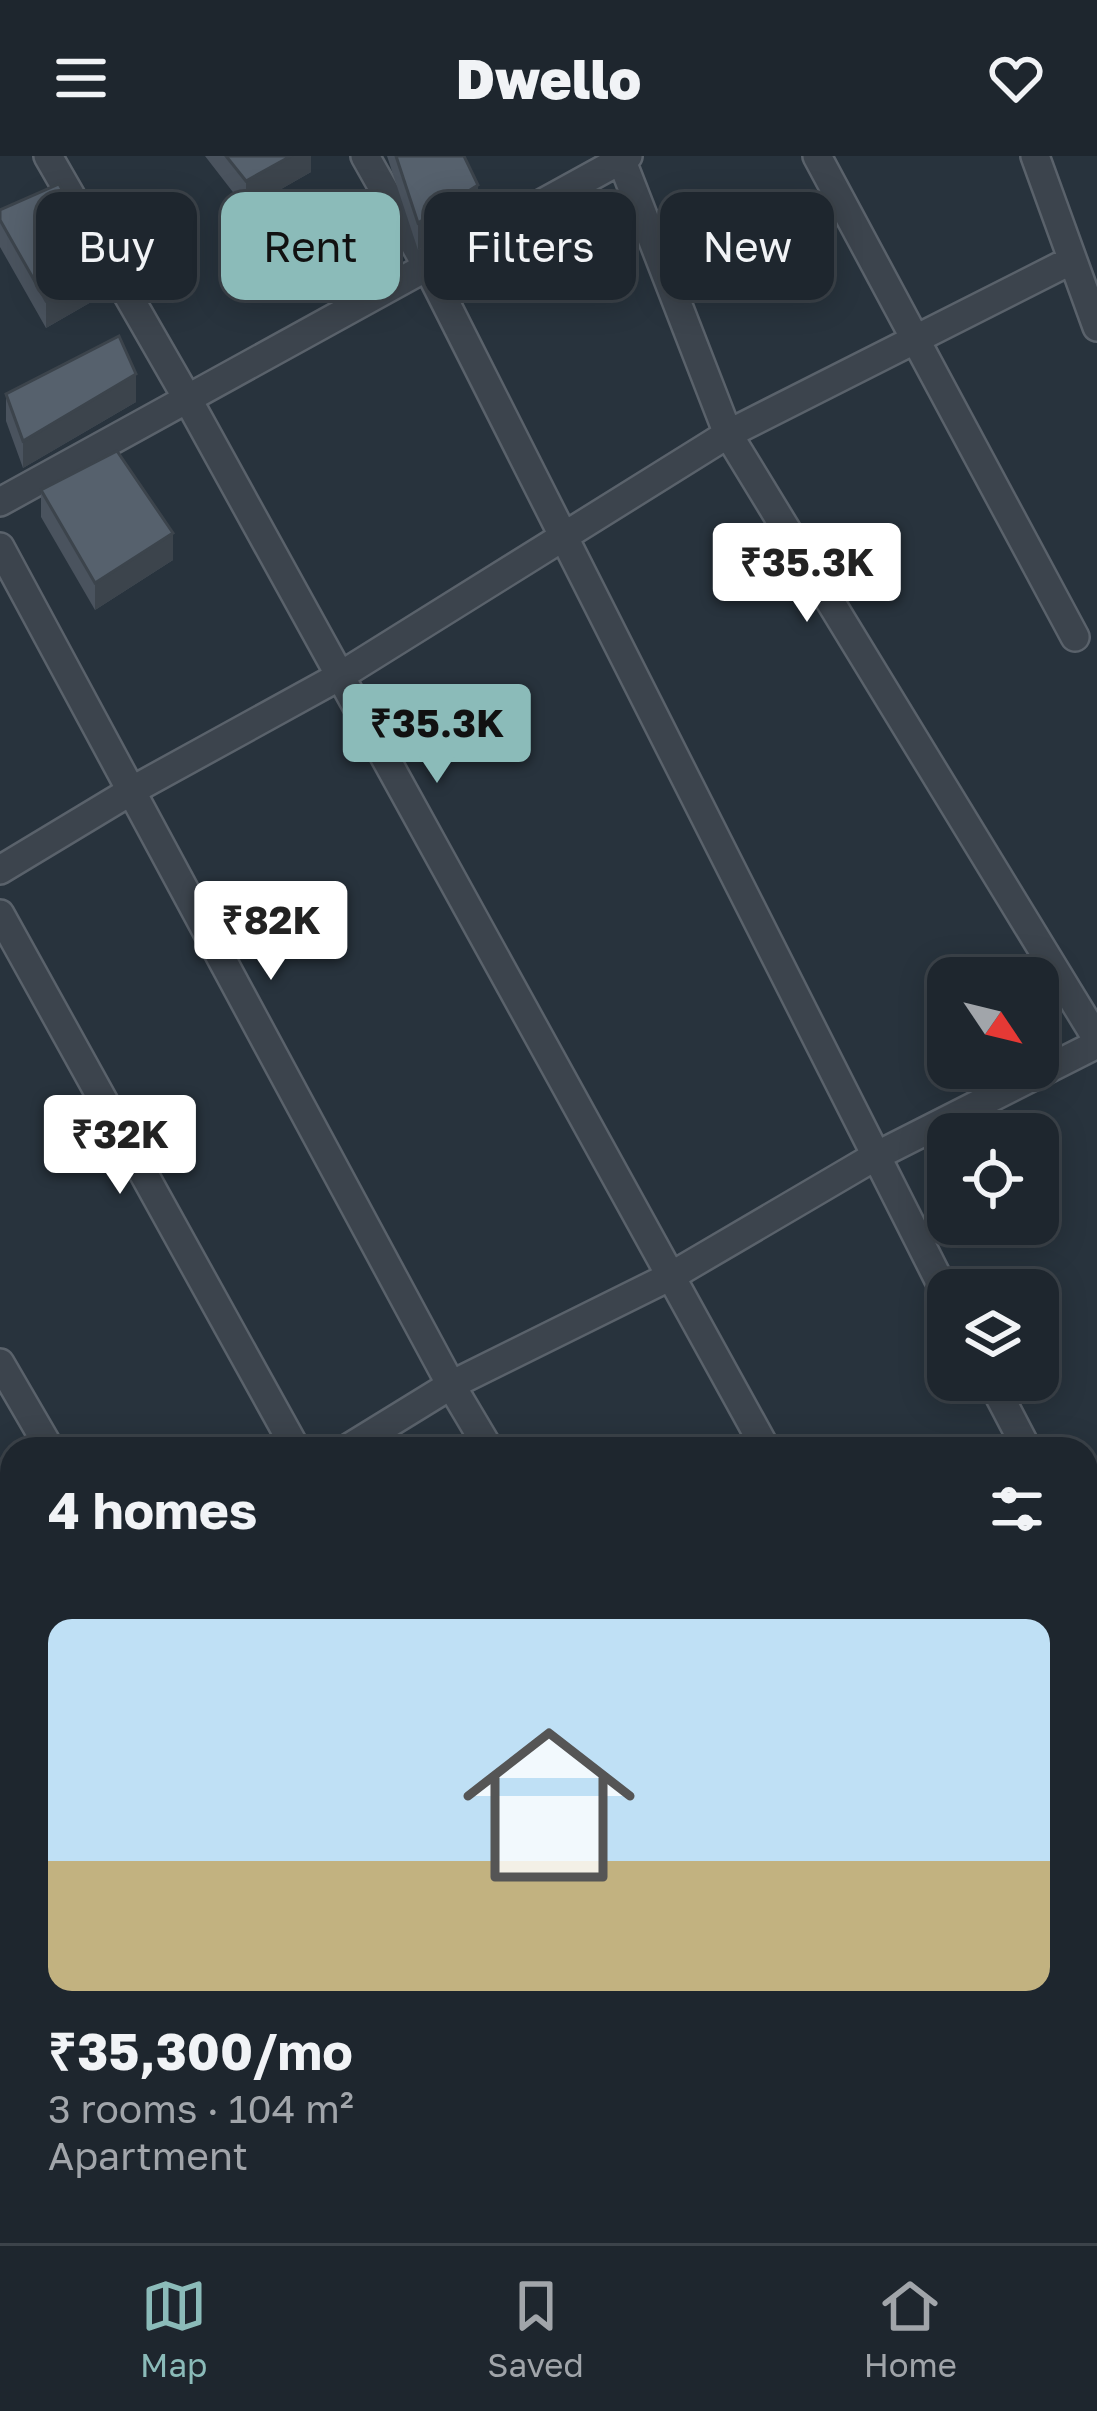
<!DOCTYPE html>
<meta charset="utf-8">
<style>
body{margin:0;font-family:"Golos Text",sans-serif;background:#2b323a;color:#f1f3f6;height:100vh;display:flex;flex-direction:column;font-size:45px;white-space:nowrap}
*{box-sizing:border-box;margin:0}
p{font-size:39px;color:#a1a5aa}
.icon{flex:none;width:66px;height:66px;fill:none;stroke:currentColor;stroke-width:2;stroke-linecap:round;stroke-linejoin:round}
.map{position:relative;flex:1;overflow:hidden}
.side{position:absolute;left:0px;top:1281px;width:1098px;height:807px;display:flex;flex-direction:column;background:#1e262e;border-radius:36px 36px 0 0;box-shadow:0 6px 30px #0003,0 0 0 3px #3c434a}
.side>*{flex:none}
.top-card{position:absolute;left:36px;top:36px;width:1026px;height:108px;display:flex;gap:24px}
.needle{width:78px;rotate:125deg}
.tools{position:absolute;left:927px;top:801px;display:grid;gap:24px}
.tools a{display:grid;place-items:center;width:132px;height:132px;border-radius:24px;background:#1e262e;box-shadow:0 6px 30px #0003,0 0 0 3px #3c434a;font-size:60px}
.price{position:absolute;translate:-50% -102px;padding:0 27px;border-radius:12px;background:#fff;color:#222;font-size:39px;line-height:78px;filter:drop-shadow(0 3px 6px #0008)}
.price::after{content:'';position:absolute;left:50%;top:72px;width:36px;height:27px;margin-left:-18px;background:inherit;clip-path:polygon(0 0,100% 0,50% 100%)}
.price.on{background:#8bbbb9;color:#111}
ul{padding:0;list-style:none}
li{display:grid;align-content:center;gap:24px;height:636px;padding:0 48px}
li+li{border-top:3px solid #3c434a}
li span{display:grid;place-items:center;height:372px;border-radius:24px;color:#555}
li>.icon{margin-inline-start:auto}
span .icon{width:216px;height:216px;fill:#fffc;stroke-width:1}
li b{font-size:51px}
h2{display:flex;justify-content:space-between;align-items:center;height:144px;padding:0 48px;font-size:51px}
.tag{padding:0 42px;border-radius:24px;background:#1e262e;box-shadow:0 6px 30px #0003,0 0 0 3px #3c434a;font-size:42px;line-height:108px}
.tag.on{background:#8bbbb9;color:#111}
header{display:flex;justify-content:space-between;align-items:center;height:156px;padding:0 48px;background:#1e262e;font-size:54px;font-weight:800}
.tab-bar{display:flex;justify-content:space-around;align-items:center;height:168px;border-top:3px solid #3c434a;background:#1e262e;font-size:33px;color:#a1a5aa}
.tab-bar a{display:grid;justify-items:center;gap:6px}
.tab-bar .on{color:#8bbbb9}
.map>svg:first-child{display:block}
</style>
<header><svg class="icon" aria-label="menu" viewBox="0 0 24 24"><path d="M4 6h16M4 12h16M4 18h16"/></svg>Dwello<svg class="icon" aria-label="heart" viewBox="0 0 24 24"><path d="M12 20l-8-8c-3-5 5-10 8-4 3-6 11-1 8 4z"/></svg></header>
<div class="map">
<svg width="1097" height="2087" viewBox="0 0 1097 2087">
<rect width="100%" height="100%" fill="#28333d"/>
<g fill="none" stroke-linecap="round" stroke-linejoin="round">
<!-- street casing -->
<g stroke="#5a626b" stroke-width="32">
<path id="street" d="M48 0 187 242 766 1293
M365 0 427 110 948 1142
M620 0 728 278 1097 883
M817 0 1075 481
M1035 0 1097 171
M0 346 628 0
M0 391 451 1229 489 1293
M0 714 131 635 340 520 728 278 1072 104
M0 758 296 1293
M0 1207 50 1293
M991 1224 1027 1293
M347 1293 451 1229 673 1119 874 1001 1097 888
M1086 1406 1097 1427
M0 1495 12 1488
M0 1788 12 1808
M1086 1893 1097 1919
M0 2020 6 2016
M201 2076 209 2087
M576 2076 583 2087
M796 2076 801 2087
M445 2087 461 2076"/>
</g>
<!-- street -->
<use href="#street" stroke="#3c444d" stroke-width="27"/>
</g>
<!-- wall -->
<path fill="#4a535e" d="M205 0H311V16L246 53Z
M387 0H464L478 56 418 94Z
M0 64 105 138 46 172 0 91Z
M6 238 136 246 23 312 6 265Z
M41 334 173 404 95 454 41 361Z"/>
<!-- shaded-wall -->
<path fill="#3c444c" d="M291 0H311V16L246 53V25Z
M478 29V56L418 94V67Z
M105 110V138L46 172V145Z
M136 218V246L23 312V285Z
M173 377V404L95 454V427Z"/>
<!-- building -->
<path fill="#56616d" stroke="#3c444c" stroke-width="3" d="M226 0H291L246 25Z
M396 0H464L478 29 418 67Z
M59 28 105 110 46 145 0 64V54Z
M119 180 136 218 23 285 6 238Z
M117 295 173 377 95 427 41 334Z"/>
</svg>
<div class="tools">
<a><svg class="needle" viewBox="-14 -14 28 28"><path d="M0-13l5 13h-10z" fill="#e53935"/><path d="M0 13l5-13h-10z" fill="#a1a5aa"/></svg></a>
<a><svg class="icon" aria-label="locate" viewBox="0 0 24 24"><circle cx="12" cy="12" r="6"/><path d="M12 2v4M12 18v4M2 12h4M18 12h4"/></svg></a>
<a><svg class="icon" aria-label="layers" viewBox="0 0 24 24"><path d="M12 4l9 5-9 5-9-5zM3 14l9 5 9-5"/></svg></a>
</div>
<b class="price" style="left:807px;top:469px">₹35.3K</b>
<b class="price on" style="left:437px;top:630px">₹35.3K</b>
<b class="price" style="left:271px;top:827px">₹82K</b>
<b class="price" style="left:120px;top:1041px">₹32K</b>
<div class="top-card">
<a class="tag">Buy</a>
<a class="tag on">Rent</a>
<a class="tag">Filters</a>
<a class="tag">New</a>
</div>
<section class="side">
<h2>4 homes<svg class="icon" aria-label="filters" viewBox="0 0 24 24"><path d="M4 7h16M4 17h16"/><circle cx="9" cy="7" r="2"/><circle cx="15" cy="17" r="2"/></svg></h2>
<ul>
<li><span style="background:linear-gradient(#bfe0f5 65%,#c2b280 0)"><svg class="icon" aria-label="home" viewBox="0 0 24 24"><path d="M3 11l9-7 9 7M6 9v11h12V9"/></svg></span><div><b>₹35,300/mo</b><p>3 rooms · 104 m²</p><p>Apartment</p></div></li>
</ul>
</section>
</div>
<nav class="tab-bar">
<a class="on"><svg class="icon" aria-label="map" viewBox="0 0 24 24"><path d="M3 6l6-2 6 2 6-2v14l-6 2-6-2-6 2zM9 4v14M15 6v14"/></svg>Map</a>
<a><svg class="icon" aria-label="saved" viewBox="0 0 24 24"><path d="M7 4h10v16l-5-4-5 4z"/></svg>Saved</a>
<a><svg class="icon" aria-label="home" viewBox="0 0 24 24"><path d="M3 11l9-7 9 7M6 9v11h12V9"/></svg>Home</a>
</nav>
